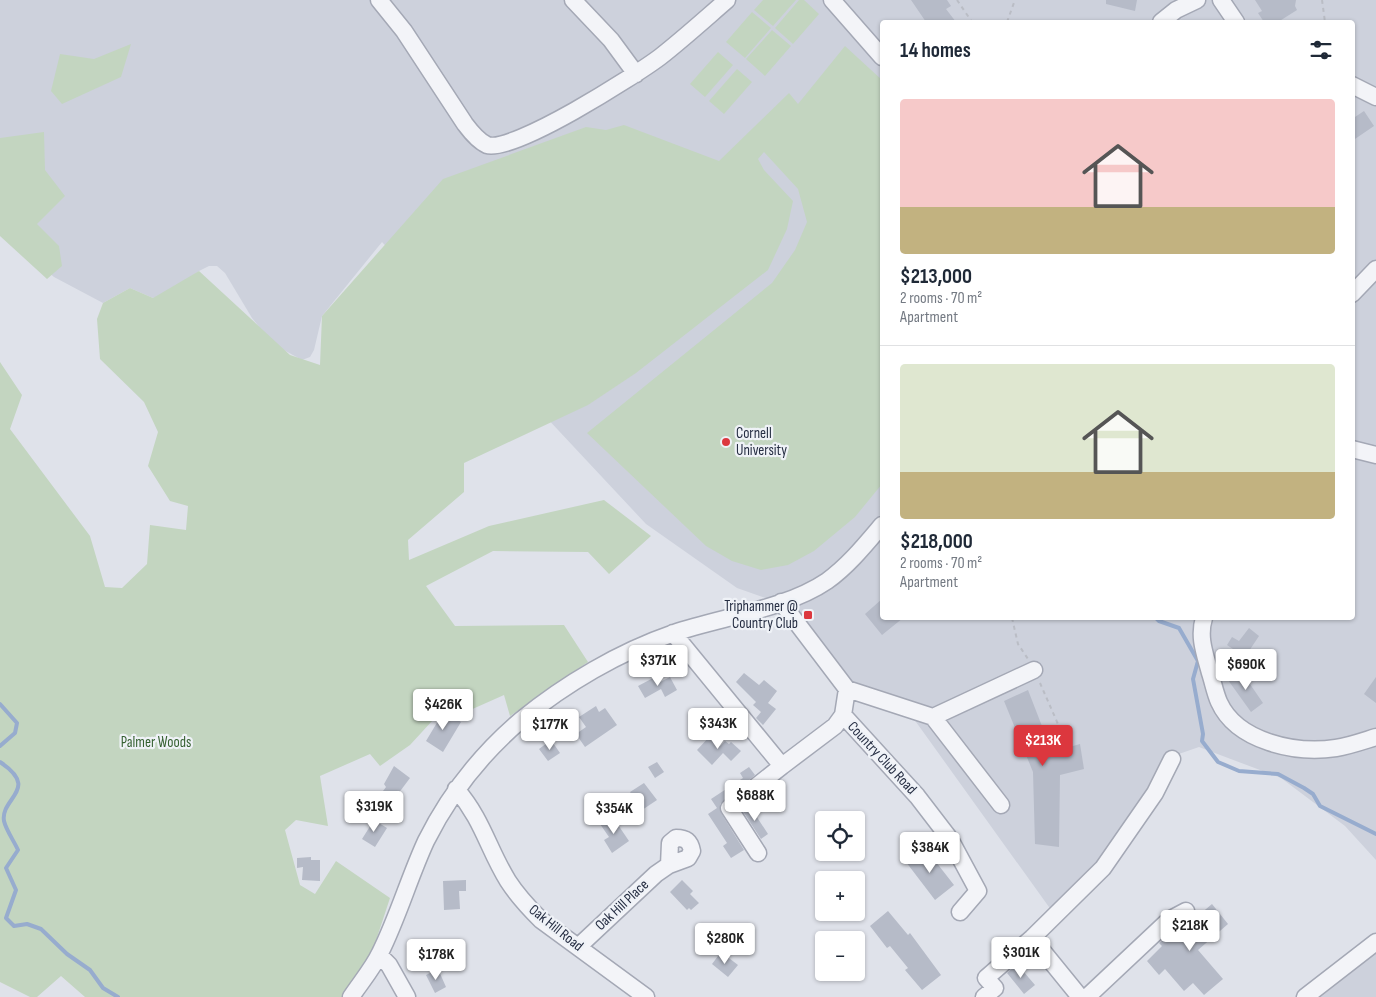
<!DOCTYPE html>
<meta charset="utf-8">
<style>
body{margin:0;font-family:"Sofia Sans Condensed",sans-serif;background:#f2f2f3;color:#1f2937;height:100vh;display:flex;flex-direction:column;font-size:19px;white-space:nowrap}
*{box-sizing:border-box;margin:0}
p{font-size:16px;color:#747a83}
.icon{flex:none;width:28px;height:28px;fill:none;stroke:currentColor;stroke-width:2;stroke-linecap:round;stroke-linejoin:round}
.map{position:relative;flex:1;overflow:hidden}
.drawer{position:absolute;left:880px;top:20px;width:475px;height:600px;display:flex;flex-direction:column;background:#fff;border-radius:5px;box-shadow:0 1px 4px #0004}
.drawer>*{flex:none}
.fabs{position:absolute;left:815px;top:811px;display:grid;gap:10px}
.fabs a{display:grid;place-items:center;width:50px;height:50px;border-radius:5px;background:#fff;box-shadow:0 1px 4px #0004;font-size:25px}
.price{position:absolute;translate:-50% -42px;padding:0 11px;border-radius:5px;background:#fff;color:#222;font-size:16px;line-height:32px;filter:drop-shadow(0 1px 2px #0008)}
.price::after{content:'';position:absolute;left:50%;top:30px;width:15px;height:11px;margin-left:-8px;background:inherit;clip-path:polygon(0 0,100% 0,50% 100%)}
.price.active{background:#dc373e;color:#fff}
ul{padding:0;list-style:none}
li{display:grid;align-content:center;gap:10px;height:265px;padding:0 20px}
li+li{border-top:1px solid #e0e1e3}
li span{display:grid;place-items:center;height:155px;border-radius:5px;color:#555}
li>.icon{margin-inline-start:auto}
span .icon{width:90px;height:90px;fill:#fffc;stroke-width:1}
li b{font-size:21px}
h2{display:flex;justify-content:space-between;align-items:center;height:60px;padding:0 20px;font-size:21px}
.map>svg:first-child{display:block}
</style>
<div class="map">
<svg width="1376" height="997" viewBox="0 0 1376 997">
<rect width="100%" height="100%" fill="#dfe2ea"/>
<!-- built -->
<path fill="#cdd1dc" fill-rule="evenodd" d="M0 0H1376V860L1345 826 1281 778 1199 747 1173 756 1099 869 1054 914 906 708 845 688 777 602 737 588 646 524 382 242 322 316 314 350 310 357 302 360 273 344 252 318 225 273 217 266H209L199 271 169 293 153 298 130 288 103 303 54 277 0 230ZM882 22H1352V618H882Z
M1376 948V997H1315Z"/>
<!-- green -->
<path fill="#c3d5c0" d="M763 0H796L773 26 754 10Z
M799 0H804L819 14 793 44 775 28Z
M752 12 771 28 745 58 726 42Z
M772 30 791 46 765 76 746 59Z
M131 44 121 77 62 104 51 91 60 54 94 59Z
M845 46 882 80V484L855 517 814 551 788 565 761 570 732 561 706 546 587 433 772 283 795 250 807 222 798 189 764 152 758 159 764 170 793 201 787 229 768 270 636 373 588 405 464 463V492L408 540 409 560 489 526 604 500 651 536 609 574 588 552 493 551 426 586 455 626 564 625 588 662 510 716 504 695 468 711 444 708 410 745 380 766 370 754 320 776 328 826 296 820 285 830 300 885 315 894 336 861 390 898 363 980 348 997H85L61 976 37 997H30L0 982V362L22 395 10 429 90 536 105 587 122 588 147 564 150 525 186 530 188 506 170 501 148 466 158 432 144 402 100 359 97 319 103 303 130 288 153 298 199 271 290 355 320 365 322 316 443 179 586 127 606 130 624 125 719 161 789 93 798 104Z
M718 52 733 65 705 97 690 84Z
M737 69 752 82 724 114 709 101Z
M44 132 45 170 65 196 37 224 59 246 62 266 47 279 0 236V138Z"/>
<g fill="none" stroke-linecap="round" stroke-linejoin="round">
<!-- stream -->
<path stroke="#97acce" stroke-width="4" d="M1156 618 1159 621 1179 628 1198 661 1193 679 1203 734 1202 741 1218 762 1239 771 1278 774 1304 788 1313 794 1320 806 1376 834
M0 704 17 723 15 733 0 746
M0 762C41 789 0 798 4 821 6 830 14 841 18 850L6 868 16 890 6 918 14 926 27 924 41 929 67 954 90 970 103 988 118 997"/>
</g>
<!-- building -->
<path fill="#b6bbc8" d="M911 0H947L951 6 946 9 956 22H926Z
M1106 0H1137L1135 11 1106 4Z
M1255 0H1296L1295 6 1297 10 1278 22H1264L1258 13 1262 11Z
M1364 111 1374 126 1352 141V119Z
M882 599V618H903L882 635 865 614Z
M1249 628 1259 636 1245 657 1227 645 1232 637 1239 641Z
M1241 671 1263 703 1251 712 1228 680Z
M744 673 759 685 764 680 777 691 768 703 776 709 763 725 756 718 761 712 753 705 756 702 736 682Z
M655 677 658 683 670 677 677 690 665 697 661 689 645 698 638 686Z
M1376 677V703L1364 694Z
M1028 690 1052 752 1080 744 1084 769 1060 775 1059 847 1035 844 1033 772 1004 701Z
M596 706 599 712 605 708 617 725 585 747 576 734 586 727 579 717Z
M444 711 461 722 443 752 426 741Z
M710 736 720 746 725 741 729 744 731 742 741 751 731 761 723 753 712 765 697 750Z
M551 740 560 753 548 761 539 749Z
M657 762 664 772 655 778 648 767Z
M394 766 410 778 389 806 377 799 386 787 384 784Z
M749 767 755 775 720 804 721 813 744 850 731 858 723 846 727 843 708 814 717 808 711 799 743 778 740 773Z
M644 783 657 800 642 810 630 792Z
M749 805 768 834 761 839 742 810Z
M612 816 629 841 612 853 604 840 609 837 600 824Z
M374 820 387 828 375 847 362 839Z
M925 848 954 885 935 900 906 862Z
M311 857V860H320V881L302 880 303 867 297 868V858Z
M466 880V891H459L460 909 444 910 443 881Z
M682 880 693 891 690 894 699 903 691 910 689 908 687 910 670 892Z
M1212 904 1228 924 1198 950 1223 979 1204 995 1193 983 1184 991 1165 969 1159 975 1147 961 1162 946 1159 943 1178 927 1181 930Z
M888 911 908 935 910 933 941 975 922 990 905 970 908 968 890 946 887 948 870 926Z
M721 952 738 965 728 977 712 964Z
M1017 964 1035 985 1024 994 1007 973Z
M438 969 446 987 435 993 426 975Z"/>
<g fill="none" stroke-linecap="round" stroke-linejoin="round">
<!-- minor casing -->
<g stroke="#a4a8b5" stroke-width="19">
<path id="minor" d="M379 0 404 31 465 124C471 132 478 141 487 145 512 154 636 75 660 57 683 39 705 19 727 0
M573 0 611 40 636 74
M832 0 882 57
M1221 0 1236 22
M1161 22 1176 10 1197 0
M1352 85 1376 97
M1352 294 1376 269
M1352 449 1376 455
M781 602 847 689 843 715 917 796 950 839 978 891 960 912
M1204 618C1198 637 1205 654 1210 673 1213 682 1215 693 1219 702 1237 742 1296 754 1336 748 1349 746 1363 741 1376 737
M673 633 782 766 835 726 843 715
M847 689 933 717 1001 805
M933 717 1034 670
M456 789C483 820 488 849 508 881 517 895 529 908 541 920L646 997
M676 838C686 838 690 841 692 851L688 858 669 865 670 843Z
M758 853 729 808 782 766
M1032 938 1080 997
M578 947 656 874 669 865
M379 955 389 965 407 997
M351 997C361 982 373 968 380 953 398 917 409 878 426 841 449 795 481 754 521 720 565 684 619 652 674 633 721 617 786 609 827 581 848 566 865 545 882 525
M984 997 995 988 986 978 1032 938 1103 868 1155 793 1172 759
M1087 997 1169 920 1186 911
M1305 997 1376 942"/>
</g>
<!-- path -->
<path stroke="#babdc5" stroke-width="2" stroke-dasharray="4 4" stroke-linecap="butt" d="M957 0 972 22
M1322 0 1325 22
M1007 22 1015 0
M1012 618 1018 644 1028 659
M1040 683 1065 740"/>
<!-- minor -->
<use href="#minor" stroke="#f3f4f8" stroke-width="16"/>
</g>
<!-- markers -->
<g fill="#dc373e" stroke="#eff2f7" stroke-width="2">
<circle cx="726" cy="442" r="5"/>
<rect x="803" y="610" width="10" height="10" rx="2.5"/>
</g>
<g text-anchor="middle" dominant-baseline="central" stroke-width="4.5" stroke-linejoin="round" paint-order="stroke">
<!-- poi labels -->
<g font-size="15" fill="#262e43" stroke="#eff2f7" text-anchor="start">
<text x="736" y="433">Cornell<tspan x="736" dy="17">University</tspan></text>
<text x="798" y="606" text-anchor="end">Triphammer @<tspan x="798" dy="17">Country Club</tspan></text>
</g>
<!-- park labels -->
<g font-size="15" fill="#366132" stroke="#eff2f7">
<text x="156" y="742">Palmer Woods</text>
</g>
<!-- street labels -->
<g font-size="15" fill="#262e43" stroke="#eff2f7">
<text transform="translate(882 758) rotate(47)">Country Club Road</text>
<text transform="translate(622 905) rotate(-43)">Oak Hill Place</text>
<text transform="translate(556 928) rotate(39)">Oak Hill Road</text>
</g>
</g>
</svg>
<div class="fabs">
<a><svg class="icon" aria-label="locate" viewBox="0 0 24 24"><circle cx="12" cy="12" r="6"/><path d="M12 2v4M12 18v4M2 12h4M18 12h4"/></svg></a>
<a>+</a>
<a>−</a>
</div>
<b class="price" style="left:658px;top:687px">$371K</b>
<b class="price" style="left:1246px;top:691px">$690K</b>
<b class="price" style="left:443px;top:731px">$426K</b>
<b class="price" style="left:718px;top:750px">$343K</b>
<b class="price" style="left:550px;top:751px">$177K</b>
<b class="price active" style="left:1043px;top:767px">$213K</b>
<b class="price" style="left:755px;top:822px">$688K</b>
<b class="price" style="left:374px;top:833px">$319K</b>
<b class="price" style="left:614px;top:835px">$354K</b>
<b class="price" style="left:930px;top:874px">$384K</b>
<b class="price" style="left:1190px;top:952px">$218K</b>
<b class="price" style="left:725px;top:965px">$280K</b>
<b class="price" style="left:1021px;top:979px">$301K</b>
<b class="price" style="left:436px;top:981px">$178K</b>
<section class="drawer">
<h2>14 homes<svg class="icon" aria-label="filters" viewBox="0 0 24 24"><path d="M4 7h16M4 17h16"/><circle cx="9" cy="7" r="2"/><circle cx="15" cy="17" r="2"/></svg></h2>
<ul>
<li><span style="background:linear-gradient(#f6c9c9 70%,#c2b280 0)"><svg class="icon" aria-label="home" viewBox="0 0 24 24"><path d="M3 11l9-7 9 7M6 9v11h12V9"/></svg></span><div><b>$213,000</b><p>2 rooms · 70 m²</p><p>Apartment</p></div></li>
<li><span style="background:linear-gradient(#dfe7d0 70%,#c2b280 0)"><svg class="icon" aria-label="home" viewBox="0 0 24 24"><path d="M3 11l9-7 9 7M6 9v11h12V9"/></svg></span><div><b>$218,000</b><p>2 rooms · 70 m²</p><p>Apartment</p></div></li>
</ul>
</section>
</div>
